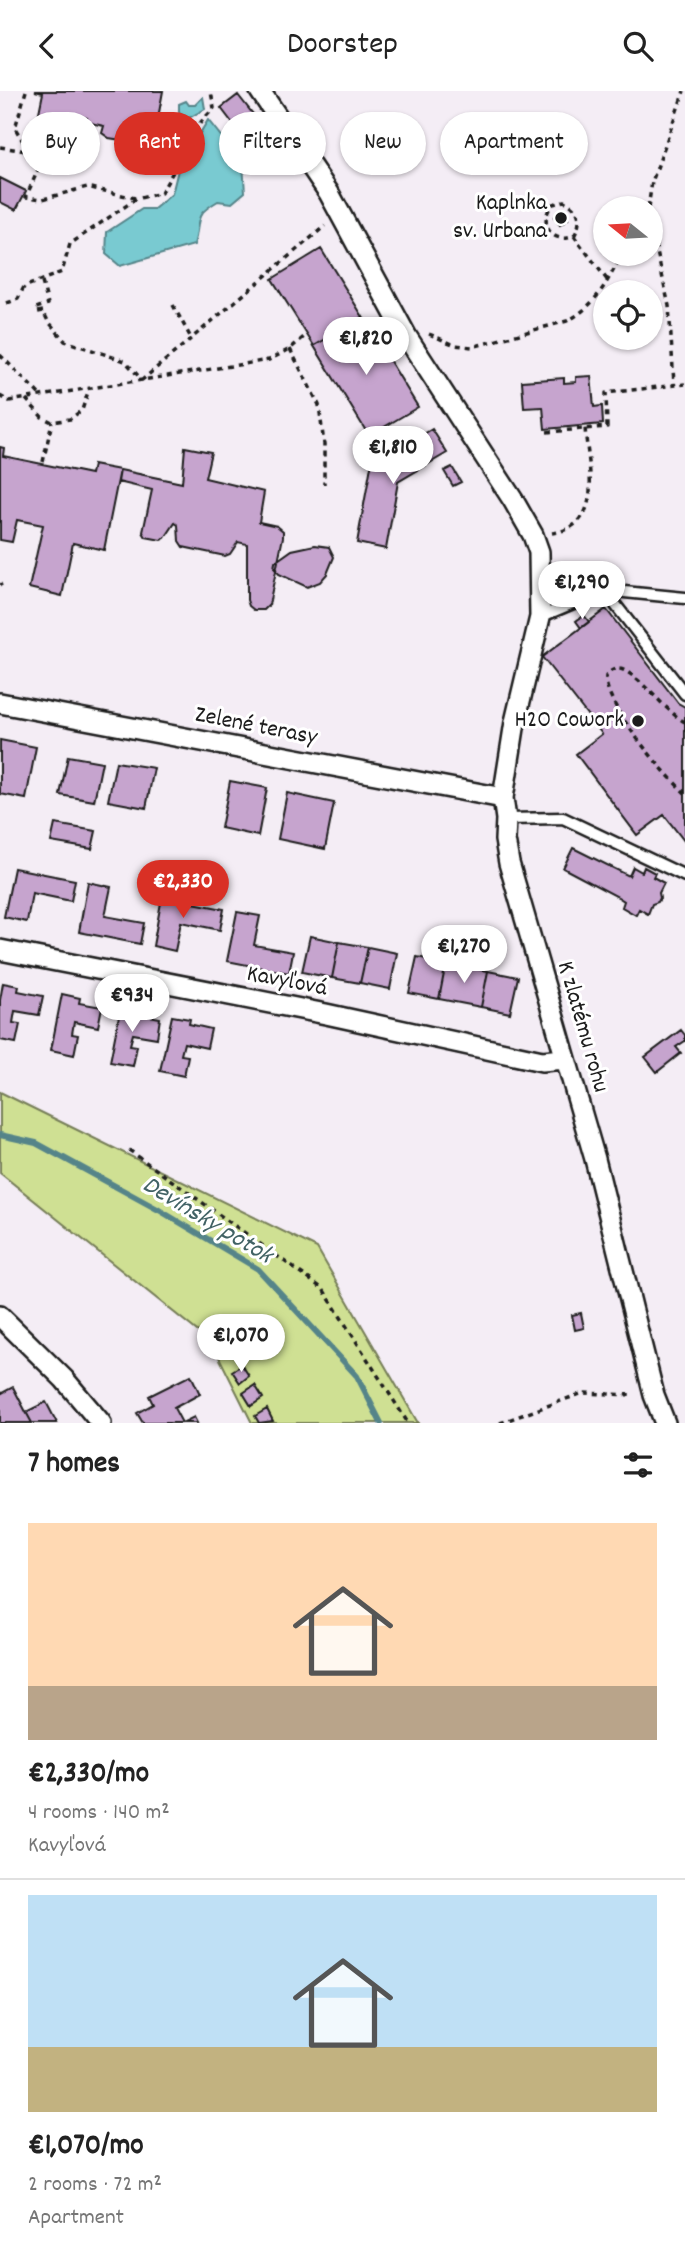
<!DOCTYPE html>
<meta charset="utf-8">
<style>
body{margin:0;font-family:Dekko,sans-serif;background:#f2f2f2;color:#222;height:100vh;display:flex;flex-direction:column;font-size:26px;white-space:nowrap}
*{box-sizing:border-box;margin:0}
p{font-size:23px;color:#767676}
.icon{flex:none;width:38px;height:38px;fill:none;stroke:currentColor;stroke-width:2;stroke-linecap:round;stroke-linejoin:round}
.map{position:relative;height:1332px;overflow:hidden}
.sheet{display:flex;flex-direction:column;background:#fff;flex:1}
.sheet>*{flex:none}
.guide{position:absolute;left:21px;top:21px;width:644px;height:63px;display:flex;gap:14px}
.needle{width:46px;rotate:288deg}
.tools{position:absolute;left:593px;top:105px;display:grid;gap:14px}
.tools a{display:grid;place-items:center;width:70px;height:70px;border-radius:50%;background:#fff;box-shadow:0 2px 5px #0004;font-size:35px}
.price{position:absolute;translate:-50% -60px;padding:0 16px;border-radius:24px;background:#fff;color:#222;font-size:23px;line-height:46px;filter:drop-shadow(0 2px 4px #0008)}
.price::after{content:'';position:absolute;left:50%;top:42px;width:21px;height:16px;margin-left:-10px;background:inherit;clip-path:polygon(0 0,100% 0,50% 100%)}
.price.current{background:#d93025;color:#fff}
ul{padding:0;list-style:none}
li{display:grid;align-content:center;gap:14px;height:371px;padding:0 28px}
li+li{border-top:2px solid #e0e0e0}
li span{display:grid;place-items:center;height:217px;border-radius:0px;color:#555}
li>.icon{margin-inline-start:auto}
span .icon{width:126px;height:126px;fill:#fffc;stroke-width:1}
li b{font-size:30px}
h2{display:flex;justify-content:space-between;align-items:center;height:84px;padding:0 28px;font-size:30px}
.pill{padding:0 24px;border-radius:32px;background:#fff;box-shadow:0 2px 5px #0004;font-size:24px;line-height:63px}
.pill.current{background:#d93025;color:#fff}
header{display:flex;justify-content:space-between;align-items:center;height:91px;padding:0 28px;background:#fff;font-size:32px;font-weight:600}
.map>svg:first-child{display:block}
</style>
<header><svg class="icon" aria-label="back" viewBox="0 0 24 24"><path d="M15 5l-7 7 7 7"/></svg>Doorstep<svg class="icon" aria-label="search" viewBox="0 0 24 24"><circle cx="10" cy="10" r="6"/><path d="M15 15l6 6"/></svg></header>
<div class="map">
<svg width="685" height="1332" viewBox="0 0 685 1332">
<rect width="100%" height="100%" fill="#f4edf5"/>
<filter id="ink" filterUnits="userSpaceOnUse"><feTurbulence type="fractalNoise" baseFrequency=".0143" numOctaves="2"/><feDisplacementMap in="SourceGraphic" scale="14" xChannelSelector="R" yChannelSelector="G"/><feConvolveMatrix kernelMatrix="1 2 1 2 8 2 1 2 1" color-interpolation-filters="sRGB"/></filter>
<g filter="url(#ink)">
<!-- green -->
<path fill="#cfe093" stroke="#767e58" stroke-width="2" d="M0 1001 317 1157 418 1332H252L212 1252 0 1082Z"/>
<!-- water -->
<path fill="#79cad1" stroke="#548489" stroke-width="2" d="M203 6 205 18 187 28 179 21V13L186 10 189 14H195Z
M208 29 243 73 245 101 232 112 218 110C191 126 202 128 194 154L120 175 106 163 107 141 142 118H154L172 103 178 79Z"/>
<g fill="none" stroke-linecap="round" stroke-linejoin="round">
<!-- stream -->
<path stroke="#548489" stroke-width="6" d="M0 1044 36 1052 159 1119 258 1178 357 1285 381 1332"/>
</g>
<!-- building -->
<path fill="#c6a4ce" stroke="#1c1c1c" stroke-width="2" d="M163 0 158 27 153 26 149 45 132 41 130 48 121 49 109 47 102 42 104 35 86 31 87 27 69 23 67 34 61 44 50 49 34 46 43 2 35 0Z
M238 4 267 41 250 55 221 17Z
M0 87 26 100 16 119 0 111Z
M561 120 568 128 560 134 554 126Z
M321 158 363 226 314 255 272 188Z
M363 226 418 316 369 345 314 255Z
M591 285 594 316 602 315 603 333 545 338 543 316 524 317 522 290 564 287V292L576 291V286Z
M432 338 447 362 398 391 386 458 357 452 371 375Z
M0 356 4 357 3 365 91 383 93 374 120 379 104 459 73 452 62 505 29 497 43 434 17 429 12 451 0 449Z
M185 356 211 361 205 387 264 401 259 431 277 435 283 440V446L269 514 264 519H254L249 515 247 509V453L238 451 230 463 225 465 183 456 179 450 178 434 175 432 165 447 161 449 146 446 143 441 152 399 118 391 120 379 182 392Z
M452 376 461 391 453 395 444 380Z
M315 454 329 456 334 466 327 483 320 491 307 496 279 483 274 477 275 471 292 459Z
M606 518 678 612 685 616V751L664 724 637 744 576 663 602 643 542 566Z
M584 524 589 531 581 537 576 530Z
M0 649 36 656 26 708 0 703Z
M68 665 102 671 94 710 60 704Z
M116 671 154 677 146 717 108 710Z
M230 690 267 697 258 745 221 737Z
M287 702 334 712 325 758 278 748Z
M55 733 96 740 92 758 51 751Z
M573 757 629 785 633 776 642 781 644 776 655 782 653 786 664 792 659 802 660 807 658 811 652 813 648 823 639 818 636 824 622 816 624 810 618 806 563 777Z
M14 777 75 789 71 810 32 802 27 831 4 826Z
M88 791 111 796 105 825 144 832 140 853 79 841Z
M162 806 224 818 220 839 181 831 175 860 153 855Z
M237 821 260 825 254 854 293 861 289 882 227 870Z
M310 845 339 851 332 887 302 881Z
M339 851 368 856 360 892 332 887Z
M368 856 397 862 390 898 360 892Z
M417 866 446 872 439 908 409 902Z
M446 872 488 880 481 916 439 908Z
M488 880 518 886 510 922 481 916Z
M3 892 19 895 18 900 43 905 39 924 15 920 13 932 20 933 16 952 0 949V909Z
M62 903 80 907 79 912 102 916 98 936 74 931 72 943 78 944 74 964 51 959Z
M121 915 139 918 138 923 160 927 157 947 133 943 130 954 137 955 133 975 110 971Z
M172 925 190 928 189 933 211 938 207 957 184 952 181 964 188 965 184 985 160 980Z
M681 939 685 944V950L676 956 681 962 657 981 645 966Z
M581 1222 584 1237 575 1239 572 1224Z
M242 1274 249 1285 240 1292 232 1280Z
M191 1284 200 1303 174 1317 182 1332 194 1326 197 1332H143L137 1322 153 1313 149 1305Z
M255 1294 263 1307 251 1315 243 1302Z
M13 1296 26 1321 32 1332H0V1303Z
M46 1311 57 1332H32L26 1321Z
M267 1318 273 1330 259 1332 255 1325Z"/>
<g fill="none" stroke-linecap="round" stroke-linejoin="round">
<!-- service casing -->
<g stroke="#1c1c1c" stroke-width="15">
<path id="service" d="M604 499 685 603
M540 526 604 499 685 507
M506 728 563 727 685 785"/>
</g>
<!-- minor casing -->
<g stroke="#1c1c1c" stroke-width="24">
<path id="minor" d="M260 0 329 102 407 246 513 409 533 444 539 461 540 526 515 631 503 707 506 728 505 749 509 772 595 1068 654 1304 665 1332
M0 612 503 707
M0 859 326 923 542 970 565 968
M0 1225 64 1288 101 1332"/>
</g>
<!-- path -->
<path stroke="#1c1c1c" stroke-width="3.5" stroke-dasharray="5 5" stroke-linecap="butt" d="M26 0 15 37 29 60
M0 56 45 63 26 106 43 108 87 96 135 107
M648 117 652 91 684 0
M651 134 669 215 674 293
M574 145C583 130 580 118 564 110L553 113C537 130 551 155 574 145L608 190
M42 191 48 213 36 217 38 221 43 220 48 230 65 250 125 270 142 289 325 135
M7 212 18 208 24 196 62 181 70 153 136 108 161 102 201 31 214 17 211 1
M173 214 191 247
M429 243 455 254 472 256 567 230C595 216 608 190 622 163
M290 258 319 314 324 353V393
M0 264 41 305
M0 305 9 310 269 269 290 258 304 246
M26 308 42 326 52 331 70 328 82 319 89 298
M547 341 607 336 606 302 685 293
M43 371 52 331
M552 442C606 435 588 376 585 337
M0 494 2 493
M685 631C667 622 635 580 620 578 614 577 610 580 606 585 603 613 664 682 685 702
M129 1059 323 1198 408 1332
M500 1332 583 1302 634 1304"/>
<!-- service -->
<use href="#service" stroke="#fff" stroke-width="10"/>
<!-- minor -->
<use href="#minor" stroke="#fff" stroke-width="19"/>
</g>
</g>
<!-- markers -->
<g fill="#1c1c1c" stroke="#fff" stroke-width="2.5">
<circle cx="561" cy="127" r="7"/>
<circle cx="638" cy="630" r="7"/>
</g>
<g text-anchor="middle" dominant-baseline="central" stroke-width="6" stroke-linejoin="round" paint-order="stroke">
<!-- poi labels -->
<g font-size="24" fill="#1c1c1c" stroke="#fff" text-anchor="end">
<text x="547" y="113">Kaplnka<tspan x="547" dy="28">sv. Urbana</tspan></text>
<text x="624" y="630">H2O Cowork</text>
</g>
<!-- street labels -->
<g font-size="24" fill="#1c1c1c" stroke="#fff">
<text transform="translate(256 636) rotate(11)">Zelené terasy</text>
<text transform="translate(287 891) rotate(11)">Kavyľová</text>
<text transform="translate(582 936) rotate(74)">K zlatému rohu</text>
</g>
<!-- water labels -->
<g font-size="26" font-style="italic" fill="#416264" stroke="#fff">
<text transform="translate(207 1130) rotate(31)">Devínsky potok</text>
</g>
</g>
</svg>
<div class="tools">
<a><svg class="needle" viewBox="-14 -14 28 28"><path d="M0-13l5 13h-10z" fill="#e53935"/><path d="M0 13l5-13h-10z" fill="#767676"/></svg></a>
<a><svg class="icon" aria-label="locate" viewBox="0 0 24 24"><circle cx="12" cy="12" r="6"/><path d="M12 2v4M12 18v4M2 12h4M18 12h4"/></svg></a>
</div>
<b class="price" style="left:366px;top:286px">€1,820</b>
<b class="price" style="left:393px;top:395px">€1,810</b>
<b class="price" style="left:582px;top:530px">€1,290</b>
<b class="price current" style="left:183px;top:829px">€2,330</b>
<b class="price" style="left:464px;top:894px">€1,270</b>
<b class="price" style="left:132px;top:943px">€934</b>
<b class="price" style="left:241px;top:1283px">€1,070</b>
<div class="guide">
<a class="pill">Buy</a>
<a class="pill current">Rent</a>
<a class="pill">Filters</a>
<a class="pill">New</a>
<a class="pill">Apartment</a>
</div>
</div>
<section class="sheet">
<h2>7 homes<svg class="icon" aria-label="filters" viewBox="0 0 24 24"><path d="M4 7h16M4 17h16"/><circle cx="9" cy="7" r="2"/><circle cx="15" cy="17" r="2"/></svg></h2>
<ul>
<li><span style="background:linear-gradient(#ffd9b3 75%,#b9a48a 0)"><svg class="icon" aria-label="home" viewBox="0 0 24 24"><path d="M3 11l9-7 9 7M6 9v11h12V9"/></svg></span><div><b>€2,330/mo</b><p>4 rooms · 140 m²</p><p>Kavyľová</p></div></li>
<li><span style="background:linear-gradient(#bfe0f5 70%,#c2b280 0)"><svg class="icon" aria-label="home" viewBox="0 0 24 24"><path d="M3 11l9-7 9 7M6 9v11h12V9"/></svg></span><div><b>€1,070/mo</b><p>2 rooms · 72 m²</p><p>Apartment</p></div></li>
</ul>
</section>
